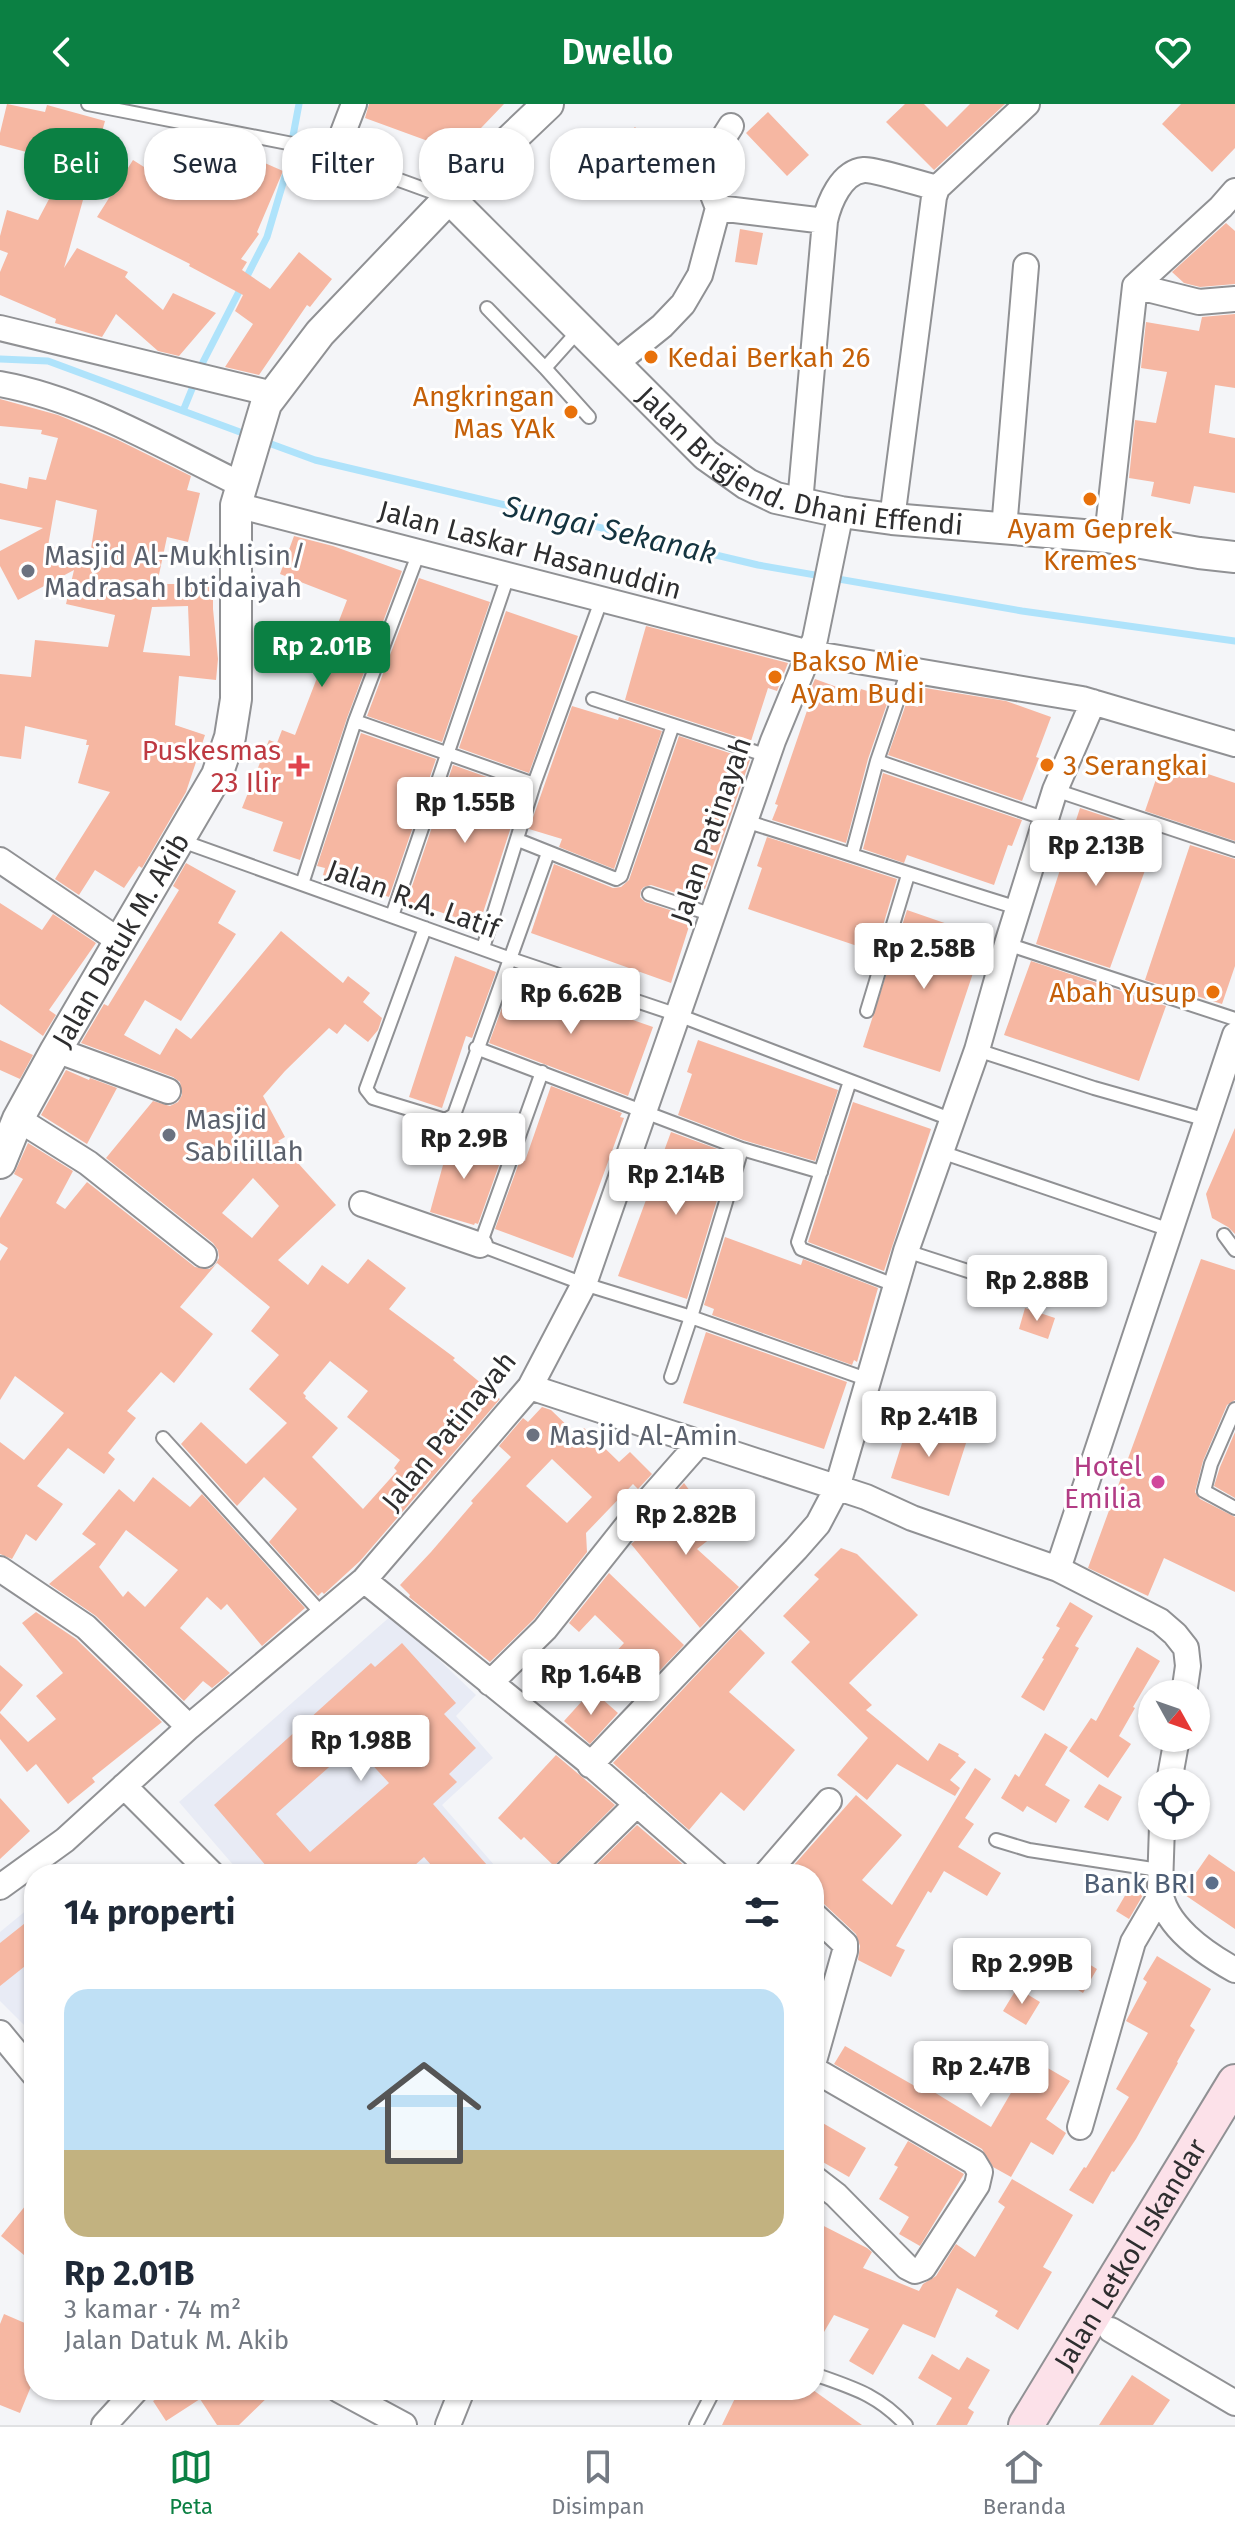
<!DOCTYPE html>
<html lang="id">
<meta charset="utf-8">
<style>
body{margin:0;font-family:"Fira Sans",sans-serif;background:#f2f2f3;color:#1f2937;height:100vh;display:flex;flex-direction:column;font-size:30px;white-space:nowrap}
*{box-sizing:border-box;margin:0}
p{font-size:26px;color:#747a83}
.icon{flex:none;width:44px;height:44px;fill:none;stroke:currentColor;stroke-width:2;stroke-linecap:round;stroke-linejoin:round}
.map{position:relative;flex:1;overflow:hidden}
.drawer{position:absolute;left:24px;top:1760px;width:800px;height:536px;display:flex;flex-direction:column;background:#fff;border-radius:32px;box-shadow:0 2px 6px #0004}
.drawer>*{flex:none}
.hud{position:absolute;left:24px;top:24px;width:800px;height:72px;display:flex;gap:16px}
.needle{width:52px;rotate:130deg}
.controls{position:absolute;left:1138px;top:1576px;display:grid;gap:16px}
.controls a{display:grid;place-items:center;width:72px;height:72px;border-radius:50%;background:#fff;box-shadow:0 2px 6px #0004;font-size:40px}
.price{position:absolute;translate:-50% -68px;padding:0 18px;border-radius:8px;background:#fff;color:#222;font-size:26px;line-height:52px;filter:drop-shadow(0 2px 4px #0008)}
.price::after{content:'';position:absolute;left:50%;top:48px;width:24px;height:18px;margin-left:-12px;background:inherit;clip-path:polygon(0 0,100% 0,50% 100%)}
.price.active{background:#0b8043;color:#fff}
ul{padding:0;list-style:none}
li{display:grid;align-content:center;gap:16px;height:424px;padding:0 40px}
li span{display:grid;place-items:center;height:248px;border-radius:24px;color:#555}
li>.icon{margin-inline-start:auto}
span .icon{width:144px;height:144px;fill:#fffc;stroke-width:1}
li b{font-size:34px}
h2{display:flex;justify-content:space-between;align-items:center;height:96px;padding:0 40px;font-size:34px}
.tag{padding:0 28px;border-radius:32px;background:#fff;box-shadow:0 2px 6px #0004;font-size:28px;line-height:72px}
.tag.active{background:#0b8043;color:#fff}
header{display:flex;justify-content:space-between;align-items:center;height:104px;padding:0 40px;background:#0b8043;color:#fff;font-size:36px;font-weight:600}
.tabs{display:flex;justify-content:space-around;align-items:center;height:112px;border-top:2px solid #e0e1e3;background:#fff;font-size:22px;color:#747a83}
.tabs a{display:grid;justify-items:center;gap:4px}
.tabs .active{color:#0b8043}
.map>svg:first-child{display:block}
</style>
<header><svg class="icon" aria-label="back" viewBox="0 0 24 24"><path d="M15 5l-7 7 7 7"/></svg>Dwello<svg class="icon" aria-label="heart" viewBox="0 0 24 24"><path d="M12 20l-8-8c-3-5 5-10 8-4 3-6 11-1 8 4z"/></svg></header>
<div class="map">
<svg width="1235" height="2321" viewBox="0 0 1235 2321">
<rect width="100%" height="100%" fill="#f4f5f8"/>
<!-- built -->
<path fill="#e8ebf5" d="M392 1511 476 1591 456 1612 493 1654 442 1701 502 1770H241L179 1698Z
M34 1800V1931L0 1897V1828Z"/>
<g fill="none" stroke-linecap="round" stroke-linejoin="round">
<!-- stream -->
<path stroke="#afe3fb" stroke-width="7" d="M0 255 48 257 248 331
M183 307 203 258 267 133 286 69 299 0
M263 337 315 356 758 461 1022 507 1235 537"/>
</g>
<!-- building -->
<path fill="#f6b7a2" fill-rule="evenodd" d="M7 0 45 8 47 1 105 17 64 164 77 144 128 168 125 173 163 206 173 189 216 209 179 252 158 247 116 210 102 233 55 219 56 215 0 191V168L8 149 0 146V132L7 106 38 116 68 59 0 41V29Z
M369 0H504L458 48 365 14Z
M905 0H924L947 23 970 0H1005L934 66 886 18Z
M1181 0H1235V44L1212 68 1162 20Z
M768 8 809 51 787 72 746 29Z
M635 23 667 56 645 76 614 42Z
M175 29 202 34 187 58 240 80 251 53 283 67 257 128 259 130 241 155 247 158 242 166 270 185 299 148 332 175 310 203 307 201 259 271 225 263 253 220 235 207 243 191 189 162 190 160 97 113 133 56 152 68Z
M1226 119 1235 127V180L1200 183 1184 179 1172 168Z
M740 125 763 129 757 161 735 158Z
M1235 210V284L1215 281 1209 329 1235 334V389L1194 382 1190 400 1151 392 1154 378 1129 374 1135 316 1156 319 1167 268 1141 264 1146 218 1199 227 1202 213Z
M0 295 58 311 118 336 191 372 187 386 200 389 188 438 167 433 157 480H213V505L218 555 216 576 179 572 175 621 205 631 186 688 142 764 139 762 124 784 95 766 79 791 55 775 110 688 78 679 89 641H86L87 636 25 622 21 655 0 652V570L31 573 35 536 108 543 115 511 66 500 74 466 18 496 0 462V447L43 424 0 415V379L27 385 29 373 46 376 58 334 41 330 42 326 0 322ZM56 396 97 406 90 451 48 442ZM188 502 190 552 143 548 152 503Z
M294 432 333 442 402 467 347 614 300 756 273 747 283 718 242 704 269 636 277 639 282 626 295 631 347 496 280 470Z
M419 474 490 498 442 638 367 612Z
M506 507 578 532 529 669 459 644Z
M646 522 788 559 777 587 768 584 751 637 625 596Z
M815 575 859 591 861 585 889 594 868 655 846 739 772 716 778 701 775 700 810 598 806 596Z
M925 584 1006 597 1051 613 1036 653 1039 654 1022 697 888 651 906 600 918 603Z
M572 602 618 616 619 613 662 627 614 765 559 743 562 735 529 725Z
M361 629 436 655 389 793 323 771 325 764 317 762Z
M679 632 750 656 705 785 702 784 698 796 651 781 644 783 641 786 640 793 645 798 692 813 671 879 531 829 554 760 613 784 621 783 629 776Z
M1163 655 1235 679V737L1145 707Z
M453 661 523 686 479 821 407 797Z
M883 669 1022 716 1012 742 1008 741 994 781 907 751 904 759 863 745Z
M1080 704 1158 730 1110 864 1036 840Z
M767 733 897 775 875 848 748 805 762 764 757 762Z
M1190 741 1235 755V862L1222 900 1145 876Z
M186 759 236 787 218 819 236 830 181 917 145 896 124 931 160 951 176 924 191 935 281 827 343 879 348 872 370 889 363 898 382 914 378 926 368 938 345 920 337 930 329 924 285 967 263 992 285 1033 278 1037 336 1101 278 1156 308 1181 322 1161 348 1180 368 1155 406 1184 389 1205 455 1254 453 1256 500 1295 360 1457 324 1490 322 1488 318 1492 269 1438 297 1405 264 1373 237 1402 181 1340 201 1318 246 1360 287 1319 249 1285 279 1251 251 1227 270 1203 217 1159 180 1203 213 1230 174 1279 161 1268 127 1307 136 1314 108 1349 115 1355 104 1370 68 1344 37 1382 63 1400 36 1437 26 1430 12 1455 0 1450V1338L24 1356 64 1309 15 1272 0 1296V1157L8 1144 0 1139V1114L23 1075 14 1070 28 1039 73 1067 56 1099 65 1105 87 1078 195 1163 209 1165 215 1161 219 1154 218 1146 213 1139 106 1054 153 997 170 1002 178 998 182 991 180 978 173 973 81 939 104 900 108 902 179 786 173 782ZM253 1074 279 1102 252 1134 222 1109ZM330 1257 368 1287 347 1313 400 1356 394 1364 397 1367 363 1405 312 1353 338 1324 305 1294 306 1292 303 1289Z
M0 799 42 826 53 810 96 839 49 906 56 911 43 932 0 900Z
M907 806 985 833 940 968 863 943Z
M455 852 496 868 472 934 466 932 442 1004 409 993Z
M1031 857 1166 902 1139 977 1004 931Z
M513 874 653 923 628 992 489 939Z
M0 936 33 951 20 975 0 966Z
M698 936 838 986 815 1057 743 1036 678 1011 692 970 687 968Z
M66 966 89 976 90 974 117 984 87 1040 41 1011Z
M551 982 622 1009 620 1013 624 1014 573 1154 495 1125 520 1056 525 1057Z
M853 998 931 1025 884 1167 808 1138Z
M1235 1024V1130L1228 1123 1212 1114 1206 1090Z
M671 1028 731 1050 687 1195 618 1172Z
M444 1033 503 1050 478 1120 475 1119 474 1121 430 1108 443 1061 436 1059Z
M725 1133 801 1161 803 1155 878 1184 857 1258 854 1256 852 1261 712 1211 714 1205 704 1201Z
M1201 1155 1235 1166V1296L1227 1301 1203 1357 1195 1388 1200 1395 1235 1413V1488L1164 1454 1148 1492 1088 1464Z
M1025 1204 1055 1214 1048 1235 1019 1225Z
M706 1228 847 1278 824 1345 683 1299Z
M542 1303 551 1306 577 1331 584 1324 619 1358 630 1348 652 1370 638 1385 633 1380 586 1429 587 1448 534 1515 490 1558 409 1493 410 1491 400 1481 431 1448 473 1399 471 1397 511 1353 499 1342 523 1314 528 1318ZM552 1355 592 1393 567 1419 526 1382Z
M909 1317 967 1336 949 1392 891 1374Z
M1235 1328V1394L1214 1382 1220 1363Z
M153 1373 190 1403 202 1390 305 1504 262 1542 227 1500 221 1506 207 1493 180 1524 230 1569 212 1584 203 1577 184 1597 96 1512 49 1480 96 1440 82 1430 119 1385 134 1398ZM126 1426 178 1466 145 1503 128 1487 123 1493 99 1463Z
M684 1379 720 1427 697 1445 739 1483 700 1524 631 1440 665 1413 659 1407Z
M841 1444 857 1450 918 1511 849 1579 872 1601 866 1606 928 1657 939 1639 959 1650 958 1652 966 1658 950 1676 960 1684 955 1692 897 1660 867 1696 837 1671 868 1634 791 1558 810 1538 783 1512 819 1475 814 1471Z
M609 1469 684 1541 646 1581 612 1552 624 1539 595 1511 579 1528 569 1519Z
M1070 1498 1093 1512 1075 1542 1079 1544 1044 1607 1021 1593 1044 1555 1042 1554 1060 1524 1056 1522Z
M36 1508 76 1535 162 1618 92 1674 95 1678 68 1700 36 1660 27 1668 0 1635V1609L28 1638 56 1615 36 1592 63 1569 22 1519Z
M740 1525 765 1549 729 1588 795 1646 744 1707 721 1688 689 1726 613 1659Z
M402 1539 456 1599 444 1610 476 1644 449 1670 457 1678 433 1700 495 1770H439L424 1753 405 1770H273L214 1701 371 1559 375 1563ZM354 1641 389 1679 310 1748 276 1710Z
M1137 1543 1160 1557 1133 1603 1135 1604 1119 1632 1131 1640 1108 1674 1069 1647 1091 1614 1096 1617Z
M0 1561 23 1581 0 1608Z
M592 1586 618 1609 590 1640 564 1617Z
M1045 1629 1068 1643 1045 1681 1070 1696 1056 1719 1027 1702 1023 1708 1001 1694 1015 1670 1019 1673Z
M556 1651 615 1701 554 1762 524 1733 521 1736 498 1714Z
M975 1664 991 1675 965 1714 974 1720 958 1743 1001 1769 987 1792 944 1767 931 1789 928 1787 896 1842 905 1846 891 1873 858 1856 860 1842 856 1830 824 1800 814 1796V1770H786L856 1691 902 1731 862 1776 892 1801Z
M1099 1680 1122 1693 1108 1717 1084 1703Z
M0 1694 30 1727 0 1755Z
M637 1721 694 1770H587Z
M1209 1750 1235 1768V1825L1182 1789Z
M1130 1783 1143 1791 1129 1815 1116 1807Z
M34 1812V1855L0 1882V1839Z
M1074 1851 1097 1865 1083 1889 1060 1875Z
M1157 1852 1211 1885 1190 1922 1195 1926 1177 1958 1178 1959 1136 2035 1114 2068 1112 2067 1093 2100 1069 2086 1084 2063 1086 2064 1129 1993 1116 1985 1148 1929 1126 1917 1147 1878 1143 1875Z
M1017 1884 1040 1898 1026 1921 1003 1907Z
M845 1942 927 1989 929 1985 991 2023 1015 1982 1001 1974 1015 1951 1044 1967 1046 1963 1070 1977 1046 2015 1066 2029 1053 2051 1031 2038 1011 2073 993 2063 982 2045 834 1960Z
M814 2014 866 2044 849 2073 814 2053Z
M908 2037 964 2070 920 2142 899 2130 909 2113 879 2095 898 2063 894 2061Z
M1012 2075 1073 2111 1043 2163 1052 2168 1018 2226 995 2212 998 2207 957 2184 935 2234 903 2220 873 2271 849 2257 869 2225 834 2211 814 2245V2117L867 2144 872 2148 863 2164 919 2187 923 2180 936 2172 956 2140 975 2153 1005 2103 998 2098Z
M34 2091V2138L24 2151 1 2132Z
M4 2210 34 2223V2275L20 2309 0 2301V2220Z
M932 2250 959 2266 967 2253 990 2266 968 2304 974 2308 967 2321H936L952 2294 918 2274Z
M1132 2271 1170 2296 1153 2321H1099Z
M170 2286H275L239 2321H217L200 2295 166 2317 153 2297Z
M739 2286H813L862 2321H722Z"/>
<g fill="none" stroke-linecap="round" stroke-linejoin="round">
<!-- service casing -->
<g stroke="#909194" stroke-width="16">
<path id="service" d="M88 0 308 43 446 93
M487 204 545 264 579 226
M545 264 589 313
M419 448 355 617 534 680
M593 595 768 652
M877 657 1046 715
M1055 686 1235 746
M745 717C836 745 926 776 1018 804
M179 736 511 855 678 911 953 1016
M518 736 616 775 621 772 673 621
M852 750 877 657 908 566
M302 780 355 617
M649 790 713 811
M392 812 508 472
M425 824 366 985 373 994 445 1016 454 1011 548 749
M1007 840 1235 915
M483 844 534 680 601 497
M867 907 908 771
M476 944 742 1045 821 1068
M977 946 1094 984 1207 1016
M542 968 480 1141 584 1180 691 1213 742 1045
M850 977 798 1138 801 1145 897 1182
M941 1048 1170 1126
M1224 1131 1235 1146
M906 1147 1039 1190
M671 1273 691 1213 869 1276
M1235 1305 1211 1360 1204 1387 1235 1404
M163 1334 323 1511
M996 1736 1029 1746 1159 1766
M814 2270C853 2284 877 2290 906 2321
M696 2321 714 2286"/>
</g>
<!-- minor casing -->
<g stroke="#909194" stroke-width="28">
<path id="minor" d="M334 52 354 0
M718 104 825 117 800 399
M825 117C829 99 841 68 864 66 874 65 924 81 937 84
M1135 182 1199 198 1235 195
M0 224 273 290
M616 259 662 222 683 200 700 171 718 104 709 81 711 66 717 44 731 22
M0 280C84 295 166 344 242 381
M236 401 810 549 1082 595 1235 640
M892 415 934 93 937 84 1027 0
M1004 425 1026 162
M1107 433 1135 182 1221 103 1235 87
M0 756 121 838
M56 946 168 987
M18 1015 88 1059 204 1151
M362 1100 480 1141
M530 1283 866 1393 912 1414 1058 1465 1160 1517 1175 1530 1186 1544 1188 1562 1184 1590
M0 1465 86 1523 189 1623
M1058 1465 1235 931
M364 1476 585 1655 717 1770
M490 1579 545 1525 634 1413 700 1338
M590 1661 796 1445 818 1420 837 1384 906 1147 977 946 1007 840 1055 686 1093 598
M1169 1678 1177 1634
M124 1682 212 1770
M1162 1722 1160 1783C1161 1820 1206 1850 1235 1866
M566 1770 637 1700
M766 1770 829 1697
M0 1783 65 1736 189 1623 364 1476 530 1283 584 1180 773 637 815 535 841 408
M814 1811 845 1840V1847L814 1957
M0 1929 34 1970
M814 1961 818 1968 974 2058 980 2068 977 2081 923 2164 915 2167 907 2163 836 2091 814 2074
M1080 2023 1133 1838 1160 1792
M1111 2226 1235 2299
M339 2286 404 2321
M104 2321 136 2286
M448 2321 462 2286"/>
</g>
<!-- tertiary casing -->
<g stroke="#909194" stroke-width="34">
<g id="tertiary">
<path id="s1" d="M449 94 706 351 747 380 776 394 841 408 892 415 1107 433 1199 449 1235 453"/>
<path id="s2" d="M0 1059 18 1015 56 946 217 671 230 633 236 595V401L266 300 320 229 449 94 548 0"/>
</g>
</g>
<!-- secondary casing -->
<g stroke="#909194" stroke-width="38">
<g id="secondary">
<path id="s3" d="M1026 2321 1235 1978"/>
</g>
</g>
<!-- service -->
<use href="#service" stroke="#fff" stroke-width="12"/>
<!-- minor -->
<use href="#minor" stroke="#fff" stroke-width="24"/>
<!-- tertiary -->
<use href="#tertiary" stroke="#fff" stroke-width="30"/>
<!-- secondary -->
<use href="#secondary" stroke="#fce1e9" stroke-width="34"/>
</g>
<!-- markers -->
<g fill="#e8710a" stroke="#fff" stroke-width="3">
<circle cx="651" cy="253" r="8"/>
<circle cx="571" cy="308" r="8"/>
<circle cx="1090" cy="395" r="8"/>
<circle cx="775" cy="573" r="8"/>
<circle cx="1047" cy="661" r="8"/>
<circle cx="1213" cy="888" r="8"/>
</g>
<g fill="#6b7280" stroke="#fff" stroke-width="3">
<circle cx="28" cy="467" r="8"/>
<circle cx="169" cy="1031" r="8"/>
<circle cx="533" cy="1331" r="8"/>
</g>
<path fill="#e0444e" stroke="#fff" stroke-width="3" d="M295 650h8v8h8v8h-8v8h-8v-8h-8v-8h8z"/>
<circle fill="#d1479c" stroke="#fff" stroke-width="3" cx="1158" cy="1378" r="8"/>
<circle fill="#5c6f8a" stroke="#fff" stroke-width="3" cx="1212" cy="1779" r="8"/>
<g text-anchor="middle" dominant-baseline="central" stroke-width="6" stroke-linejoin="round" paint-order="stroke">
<!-- food labels -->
<g font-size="28" fill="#c56008" stroke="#fff" text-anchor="start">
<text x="667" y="253">Kedai Berkah 26</text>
<text x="555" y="292" text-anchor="end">Angkringan<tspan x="555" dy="32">Mas YAk</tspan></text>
<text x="1090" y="424" text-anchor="middle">Ayam Geprek<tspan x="1090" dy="32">Kremes</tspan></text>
<text x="791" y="557">Bakso Mie<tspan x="791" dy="32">Ayam Budi</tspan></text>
<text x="1063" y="661">3 Serangkai</text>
<text x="1197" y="888" text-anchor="end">Abah Yusup</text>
</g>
<!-- street labels -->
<g font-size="28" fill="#2e2e2f" stroke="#fff">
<text stroke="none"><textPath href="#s1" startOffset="454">Jalan Brigjend. Dhani Effendi</textPath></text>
<text transform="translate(530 446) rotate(15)">Jalan Laskar Hasanuddin</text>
<text transform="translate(711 726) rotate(-71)">Jalan Patinayah</text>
<text transform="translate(413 795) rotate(20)">Jalan R.A. Latif</text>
<text stroke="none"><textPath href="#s2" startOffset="254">Jalan Datuk M. Akib</textPath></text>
<text transform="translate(449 1327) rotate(-51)">Jalan Patinayah</text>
<text stroke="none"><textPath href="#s3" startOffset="200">Jalan Letkol Iskandar</textPath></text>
</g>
<!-- worship labels -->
<g font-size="28" fill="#5b616d" stroke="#fff" text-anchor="start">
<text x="44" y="451">Masjid Al-Mukhlisin/<tspan x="44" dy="32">Madrasah Ibtidaiyah</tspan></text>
<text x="185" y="1015">Masjid<tspan x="185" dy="32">Sabilillah</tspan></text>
<text x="549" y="1331">Masjid Al-Amin</text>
</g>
<!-- health labels -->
<g font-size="28" fill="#be3a42" stroke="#fff" text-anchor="end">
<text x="281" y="646">Puskesmas<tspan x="281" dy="32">23 Ilir</tspan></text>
</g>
<!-- hotel labels -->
<g font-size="28" fill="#b23c85" stroke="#fff" text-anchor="end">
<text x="1142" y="1362">Hotel<tspan x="1142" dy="32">Emilia</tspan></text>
</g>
<!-- service labels -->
<g font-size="28" fill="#4e5e75" stroke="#fff" text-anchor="end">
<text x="1196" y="1779">Bank BRI</text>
</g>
<!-- water labels -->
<g font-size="30" font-style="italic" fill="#143440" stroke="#fff">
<text transform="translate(610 426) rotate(13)">Sungai Sekanak</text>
</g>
</g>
</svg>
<div class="controls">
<a><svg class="needle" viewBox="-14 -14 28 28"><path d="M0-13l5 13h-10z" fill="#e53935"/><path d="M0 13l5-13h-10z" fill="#747a83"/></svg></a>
<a><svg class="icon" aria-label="locate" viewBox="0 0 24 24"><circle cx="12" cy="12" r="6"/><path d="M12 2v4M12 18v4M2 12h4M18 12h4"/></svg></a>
</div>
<b class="price active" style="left:322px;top:585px">Rp 2.01B</b>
<b class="price" style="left:465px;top:741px">Rp 1.55B</b>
<b class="price" style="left:1096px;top:784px">Rp 2.13B</b>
<b class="price" style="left:924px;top:887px">Rp 2.58B</b>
<b class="price" style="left:571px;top:932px">Rp 6.62B</b>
<b class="price" style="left:464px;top:1077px">Rp 2.9B</b>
<b class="price" style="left:676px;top:1113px">Rp 2.14B</b>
<b class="price" style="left:1037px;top:1219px">Rp 2.88B</b>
<b class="price" style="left:929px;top:1355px">Rp 2.41B</b>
<b class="price" style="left:686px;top:1453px">Rp 2.82B</b>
<b class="price" style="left:591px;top:1613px">Rp 1.64B</b>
<b class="price" style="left:361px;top:1679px">Rp 1.98B</b>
<b class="price" style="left:1022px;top:1902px">Rp 2.99B</b>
<b class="price" style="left:981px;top:2005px">Rp 2.47B</b>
<div class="hud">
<a class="tag active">Beli</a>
<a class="tag">Sewa</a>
<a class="tag">Filter</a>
<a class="tag">Baru</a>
<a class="tag">Apartemen</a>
</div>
<section class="drawer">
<h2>14 properti<svg class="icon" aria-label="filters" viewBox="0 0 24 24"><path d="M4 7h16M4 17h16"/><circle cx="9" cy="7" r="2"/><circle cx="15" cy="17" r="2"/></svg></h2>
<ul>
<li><span style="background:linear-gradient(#bfe0f5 65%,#c2b280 0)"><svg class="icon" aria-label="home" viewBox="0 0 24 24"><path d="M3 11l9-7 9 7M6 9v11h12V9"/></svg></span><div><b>Rp 2.01B</b><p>3 kamar · 74 m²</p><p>Jalan Datuk M. Akib</p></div></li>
</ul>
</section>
</div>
<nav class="tabs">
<a class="active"><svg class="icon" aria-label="map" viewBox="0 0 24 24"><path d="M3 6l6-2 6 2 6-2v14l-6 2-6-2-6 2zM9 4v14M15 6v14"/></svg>Peta</a>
<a><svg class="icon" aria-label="saved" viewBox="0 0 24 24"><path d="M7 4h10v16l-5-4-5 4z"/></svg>Disimpan</a>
<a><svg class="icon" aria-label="home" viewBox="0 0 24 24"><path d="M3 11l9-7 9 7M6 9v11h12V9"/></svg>Beranda</a>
</nav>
